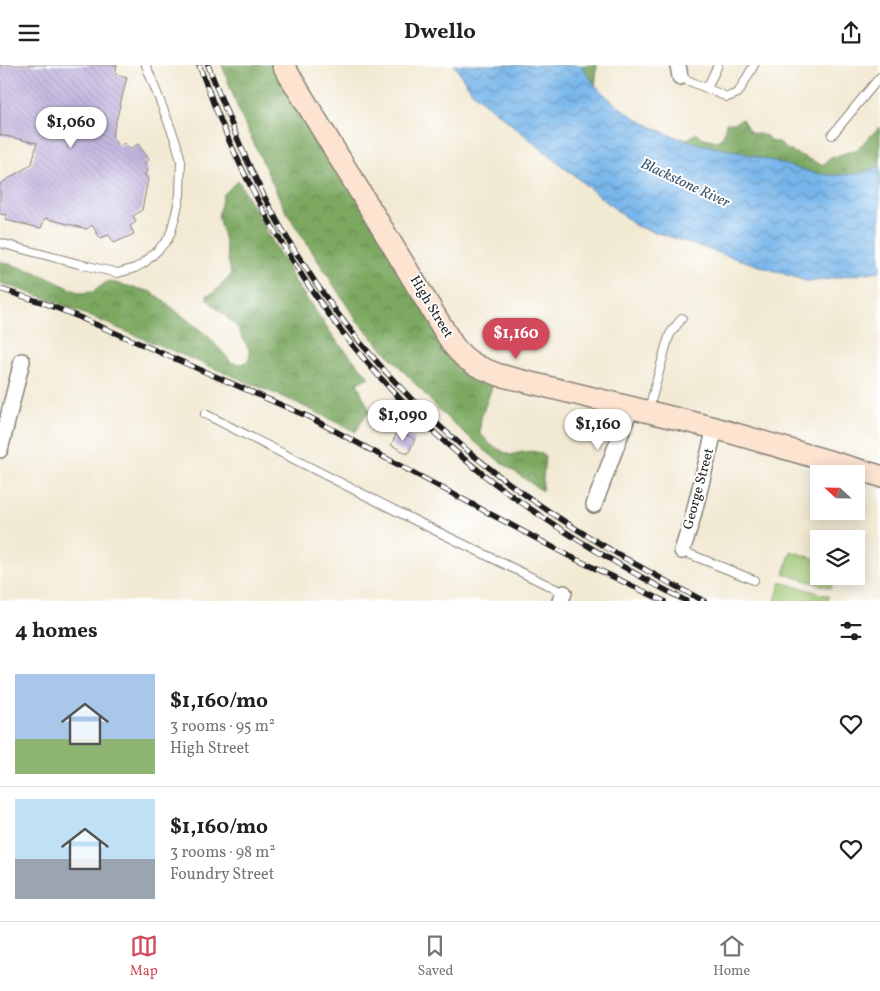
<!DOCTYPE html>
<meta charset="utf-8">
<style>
body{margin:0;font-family:Vollkorn,serif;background:#f6f6f6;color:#202124;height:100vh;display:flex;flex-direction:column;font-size:19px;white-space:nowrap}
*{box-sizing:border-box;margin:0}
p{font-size:16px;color:#757577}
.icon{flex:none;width:28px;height:28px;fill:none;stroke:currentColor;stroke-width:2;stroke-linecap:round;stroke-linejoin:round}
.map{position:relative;height:536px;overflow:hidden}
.panel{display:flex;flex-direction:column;background:#fff;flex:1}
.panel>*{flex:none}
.needle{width:32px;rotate:292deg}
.buttons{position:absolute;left:810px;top:400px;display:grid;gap:10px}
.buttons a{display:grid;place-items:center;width:55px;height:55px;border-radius:0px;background:#fff;box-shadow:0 2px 12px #0003;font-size:25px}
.price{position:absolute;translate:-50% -42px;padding:0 11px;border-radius:18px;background:#fff;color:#222;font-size:16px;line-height:32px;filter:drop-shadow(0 1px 2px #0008)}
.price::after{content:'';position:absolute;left:50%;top:30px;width:15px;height:11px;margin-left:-8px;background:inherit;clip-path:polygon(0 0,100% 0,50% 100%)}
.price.active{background:#d1495b;color:#fff}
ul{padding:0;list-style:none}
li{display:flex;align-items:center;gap:15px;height:125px;padding:0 15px}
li+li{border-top:1px solid #e0e0e0}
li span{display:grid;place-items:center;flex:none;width:140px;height:100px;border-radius:0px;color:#555}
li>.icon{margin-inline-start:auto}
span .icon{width:60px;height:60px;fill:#fffc;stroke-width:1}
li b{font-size:21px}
h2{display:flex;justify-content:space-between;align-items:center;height:60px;padding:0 15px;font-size:21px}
header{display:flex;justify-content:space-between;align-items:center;height:65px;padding:0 15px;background:#fff;font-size:22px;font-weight:700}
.dock{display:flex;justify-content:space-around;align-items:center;height:70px;border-top:1px solid #e0e0e0;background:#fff;font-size:14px;color:#757577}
.dock a{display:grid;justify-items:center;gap:2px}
.dock .active{color:#d1495b}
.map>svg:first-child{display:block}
</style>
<header><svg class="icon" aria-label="menu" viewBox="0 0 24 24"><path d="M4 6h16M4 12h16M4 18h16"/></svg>Dwello<svg class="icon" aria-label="share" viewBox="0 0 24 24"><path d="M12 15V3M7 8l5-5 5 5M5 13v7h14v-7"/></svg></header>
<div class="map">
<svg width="880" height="536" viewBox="0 0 880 536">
<defs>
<pattern id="forest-crowns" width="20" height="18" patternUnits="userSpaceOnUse" patternTransform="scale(1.25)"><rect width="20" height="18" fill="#7ca860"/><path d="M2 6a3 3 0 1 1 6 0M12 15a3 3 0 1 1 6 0" fill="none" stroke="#65884e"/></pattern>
<pattern id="water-waves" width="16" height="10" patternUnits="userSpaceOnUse" patternTransform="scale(1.25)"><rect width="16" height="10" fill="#76b5ea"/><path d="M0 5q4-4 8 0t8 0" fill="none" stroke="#6092bd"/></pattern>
<pattern id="building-back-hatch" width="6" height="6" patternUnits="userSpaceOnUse" patternTransform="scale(1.25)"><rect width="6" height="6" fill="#c0b4de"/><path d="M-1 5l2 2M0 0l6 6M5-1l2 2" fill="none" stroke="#a49abe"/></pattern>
</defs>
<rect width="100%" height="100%" fill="#fff"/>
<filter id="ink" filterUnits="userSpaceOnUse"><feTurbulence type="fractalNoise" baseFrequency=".02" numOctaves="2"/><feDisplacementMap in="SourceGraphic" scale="10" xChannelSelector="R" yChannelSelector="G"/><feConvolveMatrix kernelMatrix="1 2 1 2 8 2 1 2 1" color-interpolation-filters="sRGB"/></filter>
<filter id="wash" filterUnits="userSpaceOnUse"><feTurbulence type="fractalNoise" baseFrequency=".0096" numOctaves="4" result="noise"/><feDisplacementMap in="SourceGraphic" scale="20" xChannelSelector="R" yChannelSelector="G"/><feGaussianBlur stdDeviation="1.12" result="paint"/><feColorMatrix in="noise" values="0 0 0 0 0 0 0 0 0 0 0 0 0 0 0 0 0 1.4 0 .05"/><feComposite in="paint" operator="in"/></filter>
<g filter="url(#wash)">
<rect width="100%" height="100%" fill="#f2e9d3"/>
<!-- forest -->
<path fill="url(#forest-crowns)" stroke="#4c623e" d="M222 0H287L461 281 497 308 481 353 480 368 491 380 510 390C522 387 535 383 545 391L542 426 488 388 445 351 357 256 285 145 240 49Z
M583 0H597L594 36Z
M742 54 750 67 767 71 770 76 780 78 784 83 822 100 831 93 857 84 880 61V121L870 126 648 70 662 66 669 72 687 74 697 68 701 72 717 76 723 72 726 58H734Z
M238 115 296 218 336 275 369 312 357 318 370 347 363 354 356 367 295 337 46 233 0 218V196L35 207 80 228 93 227 108 216 152 227 208 271 232 298 242 299 249 295 250 287 238 263 207 234V230L213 228 231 210 224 172 218 152 223 130Z"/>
<!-- pitch -->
<path fill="#9bc26d" stroke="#5c6f44" d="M791 486 819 495V511H835L831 523 784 509Z
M781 517 829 531 828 536H775Z"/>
<!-- water -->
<path fill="url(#water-waves)" stroke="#496883" d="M454 0H582C596 28 625 48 652 62 683 79 728 83 762 93 782 98 808 108 828 110 846 111 864 109 880 101V206L809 217 636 161 473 28Z"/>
<g id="blocks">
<!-- building -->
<path fill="url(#building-back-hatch)" d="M0 0H117L115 9 127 12 112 72 119 82 124 78 130 84 138 79 149 95 144 98 148 106 144 109 148 114 142 145 133 151 136 157 130 161 134 169 114 178 109 170 100 173 92 160 87 164 45 153 41 163 5 155 7 150 0 149V119L32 99 37 78 0 70Z
M398 366 415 374 408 389 391 380Z"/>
</g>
</g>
<g filter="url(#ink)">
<use href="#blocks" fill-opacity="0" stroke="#878278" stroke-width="1"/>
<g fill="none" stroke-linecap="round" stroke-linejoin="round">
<!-- lane casing -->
<g stroke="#878278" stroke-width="10">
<path id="lane" d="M680 12 727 32 738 28 754 0
M707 23 718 0
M832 70 880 12
M0 178 79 199 118 208 135 203 144 198 159 184 168 174 171 167 176 148 180 130 181 96 176 77 146 0
M649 344 666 281 670 269 682 253
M205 349 418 457 564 528
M682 486 754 515"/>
</g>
<!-- street casing -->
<g stroke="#878278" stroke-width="18">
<path id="street" d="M678 0 680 12
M0 385 22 296
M594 440 626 355 630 341
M682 486 692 455 715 363
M560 536 564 528"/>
</g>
<!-- secondary casing -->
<g stroke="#878278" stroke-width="24">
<path id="secondary" d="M283 0 453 280C467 298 478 302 499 310L715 363 880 411"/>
</g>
<!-- lane -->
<use href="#lane" stroke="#fff" stroke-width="8"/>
<!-- street -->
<use href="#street" stroke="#fff" stroke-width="15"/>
<!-- secondary -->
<use href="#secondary" stroke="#fde4d1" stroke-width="21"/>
<!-- rail casing -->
<g stroke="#1c1c1c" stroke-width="5.5">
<path id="rail" d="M199 0C258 166 352 309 493 417 554 463 619 501 686 536
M208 0C229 54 250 108 279 159 334 256 409 342 498 410 562 459 632 499 704 536
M0 224 44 238 74 250 309 352 569 491 664 536"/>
</g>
<!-- rail -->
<use href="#rail" stroke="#fff" stroke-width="4" stroke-dasharray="11" stroke-linecap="butt"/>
</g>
</g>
<g text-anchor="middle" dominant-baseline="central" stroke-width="4" stroke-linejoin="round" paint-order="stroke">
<!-- street labels -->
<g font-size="14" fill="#1c1c1c" stroke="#fff">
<text transform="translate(431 242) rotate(59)">High Street</text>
<text transform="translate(699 424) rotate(-75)">George Street</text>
</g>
<!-- water labels -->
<g font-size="15" font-style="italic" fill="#40596e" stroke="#fff">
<text transform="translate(685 119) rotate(25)">Blackstone River</text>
</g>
</g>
</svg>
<div class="buttons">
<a><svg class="needle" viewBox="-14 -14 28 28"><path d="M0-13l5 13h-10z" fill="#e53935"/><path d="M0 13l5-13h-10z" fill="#757577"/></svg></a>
<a><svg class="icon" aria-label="layers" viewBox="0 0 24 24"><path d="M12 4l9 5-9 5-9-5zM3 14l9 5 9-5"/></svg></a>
</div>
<b class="price" style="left:71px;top:84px">$1,060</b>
<b class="price active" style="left:516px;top:295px">$1,160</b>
<b class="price" style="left:403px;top:377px">$1,090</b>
<b class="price" style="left:598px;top:386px">$1,160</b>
</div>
<section class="panel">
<h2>4 homes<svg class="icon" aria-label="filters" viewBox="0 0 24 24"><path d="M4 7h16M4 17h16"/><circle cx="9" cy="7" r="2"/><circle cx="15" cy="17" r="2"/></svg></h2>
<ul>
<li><span style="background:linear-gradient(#a9c7e8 65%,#8fb573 0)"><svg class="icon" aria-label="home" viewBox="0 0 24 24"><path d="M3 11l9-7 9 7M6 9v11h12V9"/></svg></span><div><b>$1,160/mo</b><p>3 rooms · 95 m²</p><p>High Street</p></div><svg class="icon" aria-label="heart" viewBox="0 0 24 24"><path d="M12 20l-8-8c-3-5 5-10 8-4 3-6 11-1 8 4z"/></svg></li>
<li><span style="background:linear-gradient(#bfe0f5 60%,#9aa5b1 0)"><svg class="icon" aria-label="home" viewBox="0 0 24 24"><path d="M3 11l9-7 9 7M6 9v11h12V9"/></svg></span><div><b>$1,160/mo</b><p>3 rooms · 98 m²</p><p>Foundry Street</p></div><svg class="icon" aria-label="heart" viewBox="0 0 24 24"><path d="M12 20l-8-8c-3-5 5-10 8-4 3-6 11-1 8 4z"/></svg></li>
</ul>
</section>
<nav class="dock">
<a class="active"><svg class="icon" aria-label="map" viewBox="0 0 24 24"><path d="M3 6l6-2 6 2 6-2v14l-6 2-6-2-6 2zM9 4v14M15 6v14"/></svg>Map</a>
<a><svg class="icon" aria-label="saved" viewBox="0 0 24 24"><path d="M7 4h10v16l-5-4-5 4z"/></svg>Saved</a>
<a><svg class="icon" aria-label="home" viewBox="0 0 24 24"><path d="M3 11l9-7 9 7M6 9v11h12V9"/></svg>Home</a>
</nav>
